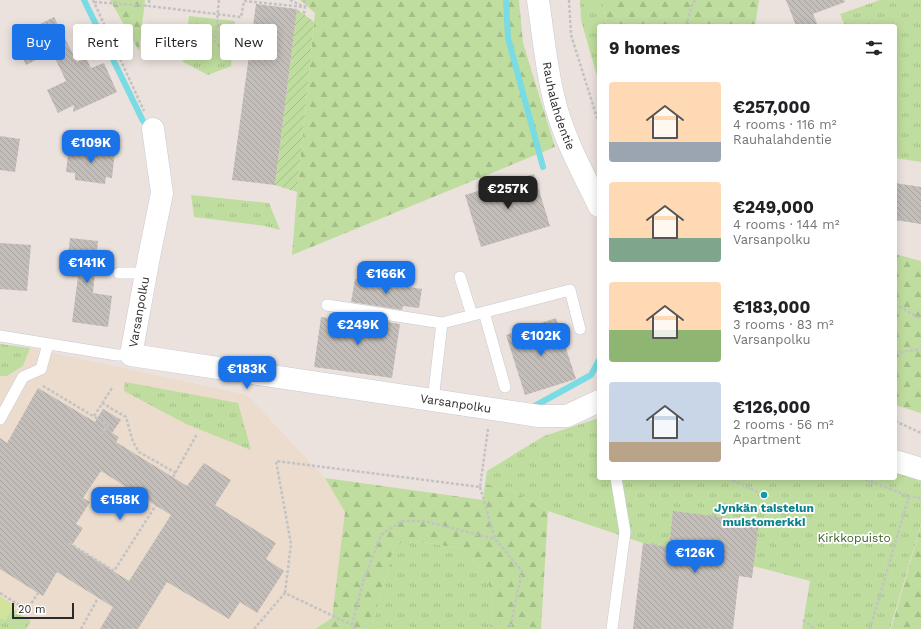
<!DOCTYPE html>
<meta charset="utf-8">
<style>
body{margin:0;font-family:"Work Sans",sans-serif;background:#f2f2f2;color:#202124;height:100vh;display:flex;flex-direction:column;font-size:15px;white-space:nowrap}
*{box-sizing:border-box;margin:0}
p{font-size:13px;color:#757577}
.icon{flex:none;width:22px;height:22px;fill:none;stroke:currentColor;stroke-width:2;stroke-linecap:round;stroke-linejoin:round}
.map{position:relative;flex:1;overflow:hidden}
.panel{position:absolute;left:597px;top:24px;width:300px;height:456px;display:flex;flex-direction:column;background:#fff;border-radius:4px;box-shadow:0 2px 10px #0003}
.panel>*{flex:none}
.guide{position:absolute;left:12px;top:24px;width:380px;height:36px;display:flex;gap:8px}
.scale{position:absolute;left:12px;bottom:10px;width:62px;box-sizing:border-box;padding-left:4px;border:2px solid #2a2a2a;border-top:0;font-size:11px;line-height:14px;white-space:nowrap;color:#2a2a2a;-webkit-text-stroke:3px #fff;paint-order:stroke}
.price{position:absolute;translate:-50% -34px;padding:0 9px;border-radius:8px;background:#1a73e8;color:#fff;font-size:13px;line-height:26px;filter:drop-shadow(0 1px 2px #0008)}
.price::after{content:'';position:absolute;left:50%;top:24px;width:12px;height:9px;margin-left:-6px;background:inherit;clip-path:polygon(0 0,100% 0,50% 100%)}
.price.on{background:#222;color:#fff}
ul{padding:0;list-style:none}
li{display:flex;align-items:center;gap:12px;height:100px;padding:0 12px}
li span{display:grid;place-items:center;flex:none;width:112px;height:80px;border-radius:4px;color:#555}
li>.icon{margin-inline-start:auto}
span .icon{width:48px;height:48px;fill:#fffc;stroke-width:1}
li b{font-size:17px}
h2{display:flex;justify-content:space-between;align-items:center;height:48px;padding:0 12px;font-size:17px}
.chip{padding:0 14px;border-radius:4px;background:#fff;box-shadow:0 2px 10px #0003;font-size:14px;line-height:36px}
.chip.on{background:#1a73e8;color:#fff}
.map>svg:first-child{display:block}
</style>
<div class="map">
<svg width="921" height="629" viewBox="0 0 921 629">
<defs>
<pattern id="grass-tufts" width="24" height="20" patternUnits="userSpaceOnUse"><rect width="24" height="20" fill="#bfdd9e"/><path d="M3 7l-1-3M5 7V3M7 7l1-3M15 17l-1-3M17 17v-4M19 17l1-3" fill="none" stroke="#a4be88"/></pattern>
<pattern id="forest-firs" width="22" height="20" patternUnits="userSpaceOnUse"><rect width="22" height="20" fill="#bfdd9e"/><path d="M5 1l3.5 6h-7zM16 11l3.5 6h-7z" fill="#a4be88"/></pattern>
<pattern id="garden-furrows" width="10" height="10" patternUnits="userSpaceOnUse"><rect width="10" height="10" fill="#bfdd9e"/><path d="M-1 1l2-2M0 10L10 0M9 11l2-2" fill="none" stroke="#a4be88"/></pattern>
<pattern id="building-back-hatch" width="6" height="6" patternUnits="userSpaceOnUse"><rect width="6" height="6" fill="#c3beb9"/><path d="M-1 5l2 2M0 0l6 6M5-1l2 2" fill="none" stroke="#a8a39f"/></pattern>
</defs>
<rect width="100%" height="100%" fill="#ebe2dd"/>
<!-- education -->
<path fill="#ebdcce" d="M0 344 30 348 247 395 325 478 345 512 332 618 315 629H0Z"/>
<!-- grass -->
<path fill="url(#grass-tufts)" d="M580 0H602L607 26H599V83L581 20Z
M880 0H921V162L895 158V26H845L840 14Z
M189 16 235 21 231 66 208 75 183 62Z
M191 195 269 203 280 230 265 226 194 217Z
M0 344 30 348 23 366 7 376H0Z
M125 382 238 403 251 450 186 424 124 391Z
M599 418V478H895V469L921 481V524L890 629H802L810 581 753 566 758 522 674 512 669 547 643 543 548 511 512 491 485 484 487 471 544 436Z
M403 541H416L464 549 488 579 493 605 490 629H379L372 625 393 550Z
M0 601 31 621 26 629H0Z"/>
<!-- forest -->
<path fill="url(#forest-firs)" d="M110 0H145L139 51Z
M300 0H519L523 43 555 147 292 255 297 192 315 13Z
M602 0H759L755 26H607Z
M895 254 921 261V413L895 405Z
M325 478 483 500 485 484 512 491 548 511 541 629H490L493 605 488 579 464 549 416 541H403L393 550 372 625 379 629H315L332 618 345 512Z
M921 525V629H891Z"/>
<!-- garden -->
<path fill="url(#garden-furrows)" d="M297 9 314 22 297 192 275 185Z"/>
<!-- pitch -->
<path fill="#d2e39b" d="M0 596 15 606 5 621 0 618Z"/>
<g fill="none" stroke-linecap="round" stroke-linejoin="round">
<!-- stream -->
<path stroke="#79dbe4" stroke-width="6" d="M84 0 143 121
M506 0 508 38 543 167
M531 408 591 375 599 360"/>
</g>
<!-- building -->
<path fill="url(#building-back-hatch)" fill-rule="evenodd" d="M786 0H844L845 2 813 14 818 26H796Z
M256 4 297 9 275 185 232 180Z
M54 17 77 62 86 58 91 68 104 63 117 92 73 112 74 105 58 113 47 90 66 81 52 52 26 65 13 38Z
M0 136 20 139 15 172 0 170Z
M69 145 115 150 112 178 106 177 105 184 75 180V173L66 172Z
M534 174 550 226 481 247 465 195Z
M895 183 921 187V224L895 220Z
M70 238 98 241 93 293 112 296 108 327 72 322 78 277 66 276Z
M0 243 31 245 27 291 0 289Z
M355 279 422 289 419 308 403 306 402 310 351 302Z
M349 316 400 324 392 378 314 367 321 317 348 321Z
M556 318 576 379 525 395 506 335Z
M38 388 95 422 103 409 121 420 112 433 119 437 116 442 187 486 204 463 231 480 215 505 276 543 266 559 284 571 257 613 240 602 229 619 167 582 138 629H100L113 607 57 572 43 596 0 569V438L7 443ZM101 471 171 515 129 581 72 545 83 528 76 524 90 502 83 498Z
M673 511 759 522 752 578 739 576 733 629H633L643 543 669 547Z"/>
<g fill="none" stroke-linecap="round" stroke-linejoin="round">
<!-- lane casing -->
<g stroke="#c5cad2" stroke-width="12">
<path id="lane" d="M119 273H146
M460 277 472 315
M327 305 442 323 433 400
M484 312 505 387
M442 323 570 290 580 329
M0 336 117 355H131
M0 419 23 377 41 369 48 344
M612 629 625 532 616 478"/>
</g>
<!-- street casing -->
<g stroke="#c5cad2" stroke-width="23">
<g id="street">
<path id="s1" d="M153 129 162 193 149 257 131 355 539 416H567L599 401"/>
</g>
</g>
<!-- secondary casing -->
<g stroke="#c5cad2" stroke-width="23">
<g id="secondary">
<path id="s2" d="M538 0C543 33 546 67 554 99 563 137 582 171 599 206"/>
<path d="M895 461 921 469"/>
</g>
</g>
<!-- path -->
<path stroke="#c3c3c3" stroke-width="2.5" stroke-dasharray="3 2" stroke-linecap="butt" d="M93 0 144 111
M149 0V6L241 17 244 1 305 7 303 18
M290 0 302 6
M304 0 305 7
M569 0 571 35 599 124
M94 2 149 6
M686 26 693 2 698 0
M215 43 219 0
M895 304 921 319
M895 353 921 349
M43 386 108 425 102 433
M102 403 126 417 133 442 139 452 176 473
M94 416 112 388
M895 421 921 433
M173 477 197 434
M728 478 764 495
M861 478 909 496 921 498
M480 487 495 539 522 571 510 629
M69 543 114 571 156 505
M0 593 27 610 38 593
M285 593 291 544 276 461 480 487 488 429
M803 620 815 629
M81 629 98 598
M254 629 285 593 352 625
M355 629 352 625 364 579 381 535 402 521H424L495 539
M870 629 909 496"/>
<!-- lane -->
<use href="#lane" stroke="#fff" stroke-width="11"/>
<!-- street -->
<use href="#street" stroke="#fff" stroke-width="22"/>
<!-- secondary -->
<use href="#secondary" stroke="#fff" stroke-width="22"/>
</g>
<!-- markers -->
<circle fill="#0f9aa8" stroke="#fff" stroke-width="1.5" cx="764" cy="495" r="4"/>
<g text-anchor="middle" dominant-baseline="central" stroke-width="3.5" stroke-linejoin="round" paint-order="stroke">
<!-- street labels -->
<g font-size="12" fill="#2a2a2a" stroke="#fff">
<text stroke="none"><textPath href="#s2" startOffset="108">Rauhalahdentie</textPath></text>
<text transform="translate(139 312) rotate(-80)">Varsanpolku</text>
<text stroke="none"><textPath href="#s1" startOffset="558">Varsanpolku</textPath></text>
</g>
<!-- culture labels -->
<g font-size="12" font-weight="bold" fill="#0d838f" stroke="#fff">
<text x="764" y="508">Jynkän taistelun<tspan x="764" dy="14">muistomerkki</tspan></text>
</g>
<!-- park labels -->
<g font-size="12" fill="#396120" stroke="#fff">
<text x="854" y="538">Kirkkopuisto</text>
</g>
</g>
</svg>
<div class="scale">20 m</div>
<b class="price" style="left:91px;top:164px">€109K</b>
<b class="price on" style="left:508px;top:210px">€257K</b>
<b class="price" style="left:87px;top:284px">€141K</b>
<b class="price" style="left:386px;top:295px">€166K</b>
<b class="price" style="left:358px;top:346px">€249K</b>
<b class="price" style="left:541px;top:357px">€102K</b>
<b class="price" style="left:247px;top:390px">€183K</b>
<b class="price" style="left:120px;top:521px">€158K</b>
<b class="price" style="left:695px;top:574px">€126K</b>
<div class="guide">
<a class="chip on">Buy</a>
<a class="chip">Rent</a>
<a class="chip">Filters</a>
<a class="chip">New</a>
</div>
<section class="panel">
<h2>9 homes<svg class="icon" aria-label="filters" viewBox="0 0 24 24"><path d="M4 7h16M4 17h16"/><circle cx="9" cy="7" r="2"/><circle cx="15" cy="17" r="2"/></svg></h2>
<ul>
<li><span style="background:linear-gradient(#ffd9b3 75%,#9aa5b1 0)"><svg class="icon" aria-label="home" viewBox="0 0 24 24"><path d="M3 11l9-7 9 7M6 9v11h12V9"/></svg></span><div><b>€257,000</b><p>4 rooms · 116 m²</p><p>Rauhalahdentie</p></div></li>
<li><span style="background:linear-gradient(#ffd9b3 70%,#7fa58c 0)"><svg class="icon" aria-label="home" viewBox="0 0 24 24"><path d="M3 11l9-7 9 7M6 9v11h12V9"/></svg></span><div><b>€249,000</b><p>4 rooms · 144 m²</p><p>Varsanpolku</p></div></li>
<li><span style="background:linear-gradient(#ffd9b3 60%,#8fb573 0)"><svg class="icon" aria-label="home" viewBox="0 0 24 24"><path d="M3 11l9-7 9 7M6 9v11h12V9"/></svg></span><div><b>€183,000</b><p>3 rooms · 83 m²</p><p>Varsanpolku</p></div></li>
<li><span style="background:linear-gradient(#c9d6e8 75%,#b9a48a 0)"><svg class="icon" aria-label="home" viewBox="0 0 24 24"><path d="M3 11l9-7 9 7M6 9v11h12V9"/></svg></span><div><b>€126,000</b><p>2 rooms · 56 m²</p><p>Apartment</p></div></li>
</ul>
</section>
</div>
